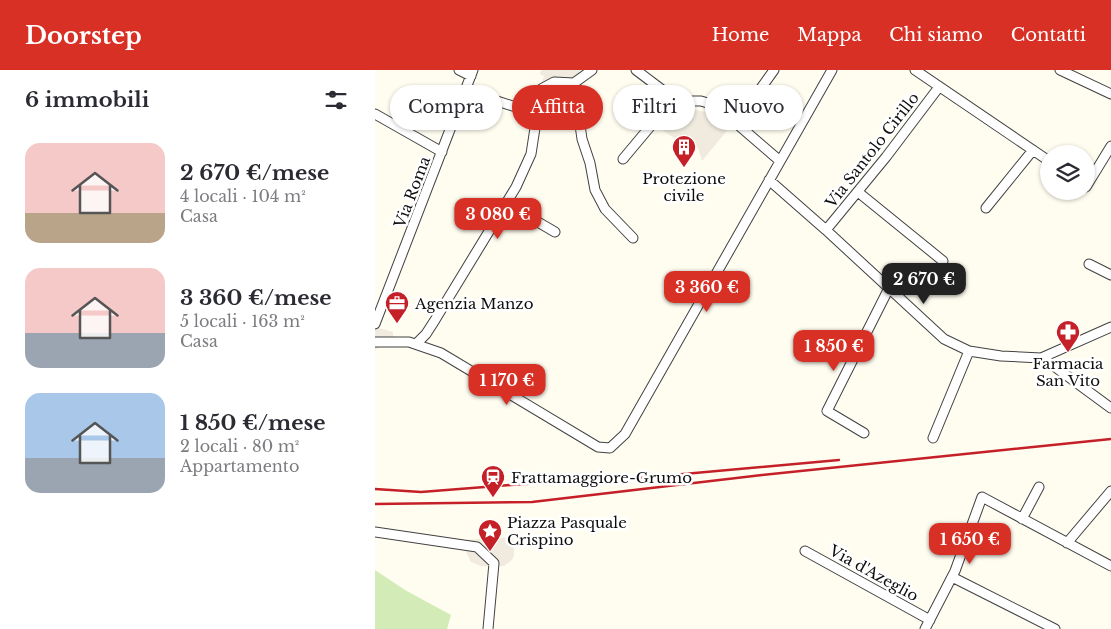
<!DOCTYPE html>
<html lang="it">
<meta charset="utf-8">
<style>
body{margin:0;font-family:"Libre Baskerville",serif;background:#f2f2f3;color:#2b2b33;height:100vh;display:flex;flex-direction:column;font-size:19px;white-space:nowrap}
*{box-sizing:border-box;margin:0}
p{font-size:16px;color:#7c7c81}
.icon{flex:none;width:28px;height:28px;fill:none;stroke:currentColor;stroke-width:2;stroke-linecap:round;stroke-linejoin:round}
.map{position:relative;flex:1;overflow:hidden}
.drawer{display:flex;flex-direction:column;background:#fff;width:375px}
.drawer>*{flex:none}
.top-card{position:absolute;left:15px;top:15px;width:475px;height:45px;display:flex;gap:10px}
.controls{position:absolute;left:665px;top:75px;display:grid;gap:10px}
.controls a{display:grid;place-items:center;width:55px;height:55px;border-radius:50%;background:#fff;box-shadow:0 1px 4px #0004;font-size:25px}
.price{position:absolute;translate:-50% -42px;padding:0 11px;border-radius:10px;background:#d93025;color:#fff;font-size:16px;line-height:32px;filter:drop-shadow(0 1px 2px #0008)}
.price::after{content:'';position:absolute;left:50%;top:30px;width:15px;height:11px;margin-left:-8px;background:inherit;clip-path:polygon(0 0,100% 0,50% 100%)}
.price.selected{background:#222;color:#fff}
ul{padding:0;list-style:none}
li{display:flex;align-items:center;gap:15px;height:125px;padding:0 25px}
li span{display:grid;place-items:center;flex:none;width:140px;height:100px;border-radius:15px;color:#555}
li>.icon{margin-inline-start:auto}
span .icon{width:60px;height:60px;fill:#fffc;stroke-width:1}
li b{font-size:21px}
h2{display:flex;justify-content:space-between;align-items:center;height:60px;padding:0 25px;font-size:21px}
.chip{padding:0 18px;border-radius:22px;background:#fff;box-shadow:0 1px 4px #0004;font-size:18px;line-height:45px}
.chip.selected{background:#d93025;color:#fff}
header{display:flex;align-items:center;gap:30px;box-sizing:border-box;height:70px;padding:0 25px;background:#d93025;color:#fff}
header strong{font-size:24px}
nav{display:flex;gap:28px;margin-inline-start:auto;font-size:18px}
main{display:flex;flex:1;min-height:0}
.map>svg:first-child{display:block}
</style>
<header>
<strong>Doorstep</strong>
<nav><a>Home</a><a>Mappa</a><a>Chi siamo</a><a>Contatti</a></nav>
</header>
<main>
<section class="drawer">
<h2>6 immobili<svg class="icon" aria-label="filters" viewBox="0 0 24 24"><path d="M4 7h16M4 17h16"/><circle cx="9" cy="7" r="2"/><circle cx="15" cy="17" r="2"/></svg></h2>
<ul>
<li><span style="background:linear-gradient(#f6c9c9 70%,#b9a48a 0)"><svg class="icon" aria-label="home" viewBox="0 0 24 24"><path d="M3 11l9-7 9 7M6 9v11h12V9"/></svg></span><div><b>2 670 €/mese</b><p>4 locali · 104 m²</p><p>Casa</p></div></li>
<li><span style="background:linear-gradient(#f6c9c9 65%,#9aa5b1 0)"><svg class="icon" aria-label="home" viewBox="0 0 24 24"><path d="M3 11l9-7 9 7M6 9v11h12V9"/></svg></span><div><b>3 360 €/mese</b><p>5 locali · 163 m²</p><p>Casa</p></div></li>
<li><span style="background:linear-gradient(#a9c7e8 65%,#9aa5b1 0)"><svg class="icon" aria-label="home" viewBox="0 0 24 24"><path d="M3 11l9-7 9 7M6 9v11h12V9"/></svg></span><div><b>1 850 €/mese</b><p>2 locali · 80 m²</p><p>Appartamento</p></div></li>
</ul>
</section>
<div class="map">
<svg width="736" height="559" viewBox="0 0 736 559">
<rect width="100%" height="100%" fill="#fffcf0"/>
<!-- green -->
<path fill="#d3ecb7" d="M0 500 30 520 76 545 72 559H0Z"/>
<!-- plaza -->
<path fill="#f0ebde" d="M166 0H215L202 24 164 20 169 6 165 4Z
M299 36 336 43 354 58 327 91 323 78 318 73 314 78 281 56Z
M0 257 18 262 19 276H8L0 280Z
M138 467 139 485 137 490 129 496H106L96 492 90 480 89 470Z"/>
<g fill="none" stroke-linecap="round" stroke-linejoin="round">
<!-- minor casing -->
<g stroke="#414141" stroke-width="11">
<path id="minor" d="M84 0 96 6
M261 0 298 28 307 31H326L336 34 361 53
M399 0 361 53 405 91
M540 0 674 91
M685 0 736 24
M199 13 207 69 215 93 220 120 230 139 258 168
M116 29 162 44
M0 44 67 82
M248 89 299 28
M394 110 451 160 569 269 594 281 626 286 666 288 736 257
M711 117 736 76
M483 122 568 191
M132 134 180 162
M611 138 658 80
M451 160 511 87 564 17
M714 194 736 205
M0 254 98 0
M0 272H34L66 283 223 377 235 378 250 364 457 0
M41 274 51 264 60 250 141 117 156 84 166 19 179 12 199 13 217 0
M668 288 736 338
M489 363 452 341 514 218
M558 368 594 281
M647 449 664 417
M0 462 102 477 119 493 113 559
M692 473 736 421
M430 481 555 550
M577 507 680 559
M550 559 580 501 607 427 736 496"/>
</g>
<!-- minor -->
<use href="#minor" stroke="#fff" stroke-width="9"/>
<!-- rail -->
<path stroke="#c51f28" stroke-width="2.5" d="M0 419 46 422 148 414 231 411 464 390
M0 434 157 432 387 405 736 369"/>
</g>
<!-- icons -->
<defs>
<g id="building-pin" transform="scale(1.25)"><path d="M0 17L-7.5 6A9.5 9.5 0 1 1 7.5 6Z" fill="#c51f28" stroke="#fff"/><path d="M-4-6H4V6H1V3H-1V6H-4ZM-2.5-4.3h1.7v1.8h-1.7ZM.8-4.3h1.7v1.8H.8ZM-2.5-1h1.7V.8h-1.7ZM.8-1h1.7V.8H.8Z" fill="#fff"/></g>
<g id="office-pin" transform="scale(1.25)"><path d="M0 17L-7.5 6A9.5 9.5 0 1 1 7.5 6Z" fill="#c51f28" stroke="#fff"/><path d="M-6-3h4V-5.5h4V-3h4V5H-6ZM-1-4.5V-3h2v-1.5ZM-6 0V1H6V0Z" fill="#fff"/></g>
<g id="pharmacy-pin" transform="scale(1.25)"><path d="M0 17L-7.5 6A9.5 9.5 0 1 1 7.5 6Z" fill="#c51f28" stroke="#fff"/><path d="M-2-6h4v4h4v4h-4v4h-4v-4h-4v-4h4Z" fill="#fff"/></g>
<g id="station-pin" transform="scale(1.25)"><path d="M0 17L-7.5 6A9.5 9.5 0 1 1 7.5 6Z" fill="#c51f28" stroke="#fff"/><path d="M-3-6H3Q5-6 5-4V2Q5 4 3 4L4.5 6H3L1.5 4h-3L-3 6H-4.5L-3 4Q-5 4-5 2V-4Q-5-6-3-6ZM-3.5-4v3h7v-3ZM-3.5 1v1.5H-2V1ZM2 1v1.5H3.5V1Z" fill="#fff"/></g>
<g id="sight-pin" transform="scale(1.25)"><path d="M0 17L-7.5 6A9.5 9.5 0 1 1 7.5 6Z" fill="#c51f28" stroke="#fff"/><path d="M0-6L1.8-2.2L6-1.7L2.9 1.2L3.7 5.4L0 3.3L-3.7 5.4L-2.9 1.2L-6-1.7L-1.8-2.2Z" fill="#fff"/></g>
</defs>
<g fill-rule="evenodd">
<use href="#building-pin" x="309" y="77"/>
<use href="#office-pin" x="22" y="233"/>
<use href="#pharmacy-pin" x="693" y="262"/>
<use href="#station-pin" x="118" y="407"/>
<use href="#sight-pin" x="115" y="461"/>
</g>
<g text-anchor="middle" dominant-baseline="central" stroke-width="5" stroke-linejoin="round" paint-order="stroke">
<!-- street labels -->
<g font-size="15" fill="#0e0e0e" stroke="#fff">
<text transform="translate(497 80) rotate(-52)">Via Santolo Cirillo</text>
<text transform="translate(37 122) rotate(-69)">Via Roma</text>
<text transform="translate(499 503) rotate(29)">Via d'Azeglio</text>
</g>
<!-- poi labels -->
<g font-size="15" fill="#0e0e0e" stroke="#fff" text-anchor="start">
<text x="309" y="108" text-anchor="middle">Protezione<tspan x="309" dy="17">civile</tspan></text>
<text x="40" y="233">Agenzia Manzo</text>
<text x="693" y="293" text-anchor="middle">Farmacia<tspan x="693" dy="17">San Vito</tspan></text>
<text x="136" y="407">Frattamaggiore-Grumo</text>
<text x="132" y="452">Piazza Pasquale<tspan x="132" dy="17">Crispino</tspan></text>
</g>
</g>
</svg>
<div class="controls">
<a><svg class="icon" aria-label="layers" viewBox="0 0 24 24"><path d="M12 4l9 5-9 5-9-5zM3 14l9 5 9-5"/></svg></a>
</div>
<b class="price" style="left:123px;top:170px">3 080 €</b>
<b class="price selected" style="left:549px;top:235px">2 670 €</b>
<b class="price" style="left:332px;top:243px">3 360 €</b>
<b class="price" style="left:459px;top:302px">1 850 €</b>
<b class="price" style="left:132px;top:336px">1 170 €</b>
<b class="price" style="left:595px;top:495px">1 650 €</b>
<div class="top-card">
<a class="chip">Compra</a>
<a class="chip selected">Affitta</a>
<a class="chip">Filtri</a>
<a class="chip">Nuovo</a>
</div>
</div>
</main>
